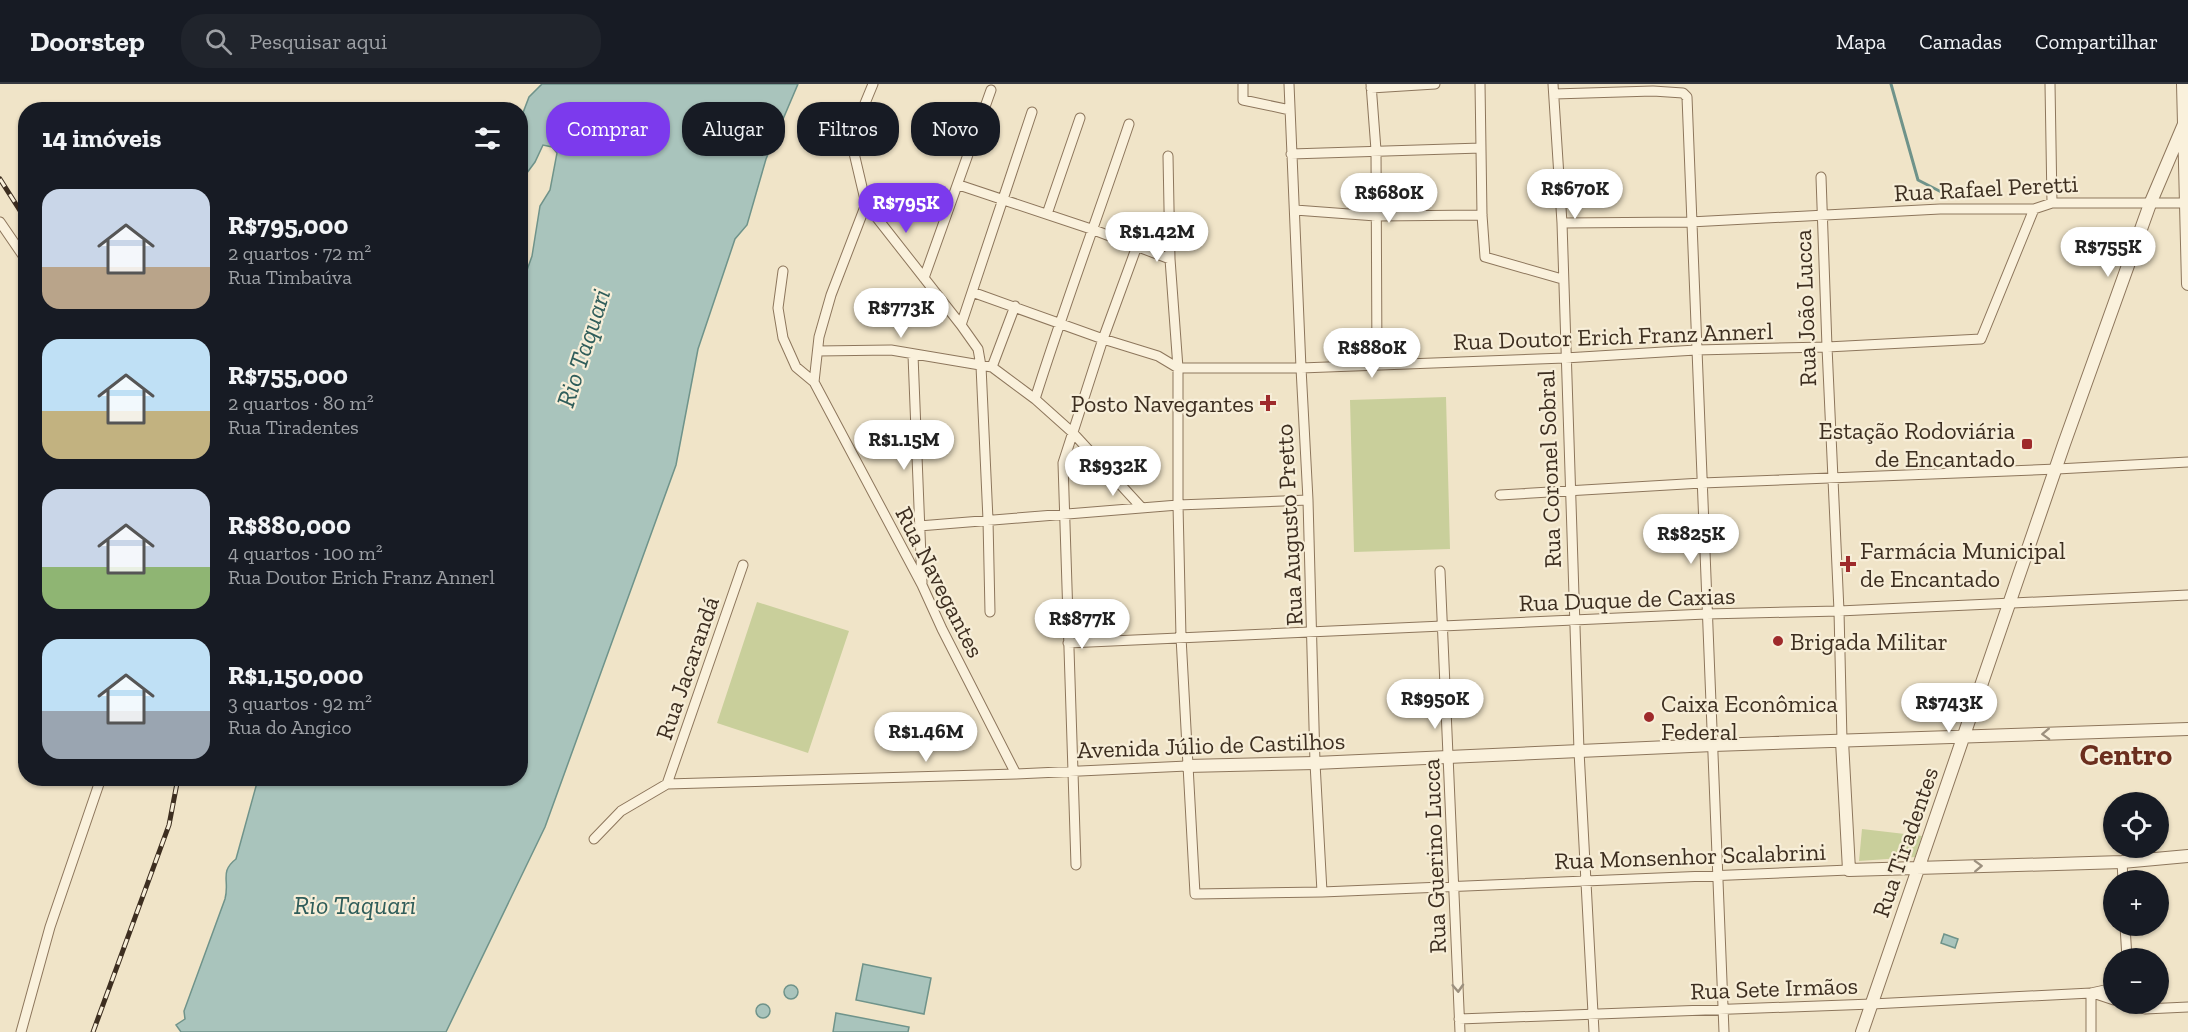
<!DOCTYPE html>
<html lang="pt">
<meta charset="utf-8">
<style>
body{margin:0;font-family:"Zilla Slab",serif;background:#20242c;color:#f1f3f6;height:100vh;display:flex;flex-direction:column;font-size:22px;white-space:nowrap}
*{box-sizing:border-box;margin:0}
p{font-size:20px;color:#9ea1a6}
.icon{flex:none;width:33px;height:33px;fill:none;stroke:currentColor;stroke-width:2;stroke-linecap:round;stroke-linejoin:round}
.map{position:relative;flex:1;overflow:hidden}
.panel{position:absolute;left:18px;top:18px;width:510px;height:684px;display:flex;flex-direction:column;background:#171b24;border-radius:24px;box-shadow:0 2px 4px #0004}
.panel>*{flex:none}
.guide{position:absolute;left:546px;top:18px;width:570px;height:54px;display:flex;gap:12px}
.fabs{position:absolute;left:2103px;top:708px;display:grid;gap:12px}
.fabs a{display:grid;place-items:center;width:66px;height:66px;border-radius:50%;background:#171b24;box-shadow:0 2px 4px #0004;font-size:30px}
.price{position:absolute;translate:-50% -51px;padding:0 14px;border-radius:21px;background:#fff;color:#222;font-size:20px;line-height:39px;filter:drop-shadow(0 2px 3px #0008)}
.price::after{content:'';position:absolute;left:50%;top:36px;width:18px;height:14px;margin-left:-9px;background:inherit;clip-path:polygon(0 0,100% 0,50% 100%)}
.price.on{background:#7c3aed;color:#fff}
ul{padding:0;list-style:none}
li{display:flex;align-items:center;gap:18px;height:150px;padding:0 24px}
li span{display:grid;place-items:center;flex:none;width:168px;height:120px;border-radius:18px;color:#555}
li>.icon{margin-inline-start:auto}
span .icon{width:72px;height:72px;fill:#fffc;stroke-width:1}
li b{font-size:26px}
h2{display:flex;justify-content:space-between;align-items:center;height:72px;padding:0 24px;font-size:26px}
.chip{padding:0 21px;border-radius:24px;background:#171b24;box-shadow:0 2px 4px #0004;font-size:21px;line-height:54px}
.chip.on{background:#7c3aed;color:#fff}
header{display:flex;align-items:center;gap:36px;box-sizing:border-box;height:84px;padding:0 30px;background:#171b24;border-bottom:2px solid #363941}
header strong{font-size:28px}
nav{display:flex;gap:33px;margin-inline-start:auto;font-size:21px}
.search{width:420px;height:54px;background:#20242c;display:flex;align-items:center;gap:15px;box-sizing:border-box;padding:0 21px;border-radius:24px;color:#9ea1a6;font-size:22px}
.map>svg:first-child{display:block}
</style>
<header>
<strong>Doorstep</strong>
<div class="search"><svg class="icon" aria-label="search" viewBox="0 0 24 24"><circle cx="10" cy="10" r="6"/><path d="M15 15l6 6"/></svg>Pesquisar aqui</div>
<nav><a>Mapa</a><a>Camadas</a><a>Compartilhar</a></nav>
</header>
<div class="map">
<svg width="2188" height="948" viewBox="0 0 2188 948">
<rect width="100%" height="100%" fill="#f0e4c8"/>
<!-- green -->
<path fill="#c9cf9b" d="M1446 313 1450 465 1354 468 1350 316Z
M757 518 849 547 808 669 717 639Z
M1862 745 1922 752 1915 773 1859 777Z"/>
<!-- water -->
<path fill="#a9c4bc" stroke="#6f938a" stroke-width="1.5" d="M542 0H798L766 75 747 141 735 155 698 265 676 381 545 743 446 948H181L176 941 185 935 184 927 225 815C230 797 219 788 236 775L258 695 520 694 521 203 532 172 540 122 550 106 557 69 552 63 543 61 535 78 521 97V34L529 13Z
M1944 850 1958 855 1955 864 1941 859Z
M863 880 931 894 924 930 856 916Z
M784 908a7 7 0 1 1 14 0a7 7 0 1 1-14 0Z
M756 927a7 7 0 1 1 14 0a7 7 0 1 1-14 0Z
M836 929 909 943 908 948H833Z"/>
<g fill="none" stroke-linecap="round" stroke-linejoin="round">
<!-- stream -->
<path stroke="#6f938a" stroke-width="3" d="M1891 0 1918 96 1953 114"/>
<!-- minor casing -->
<g stroke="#8d765c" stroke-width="11">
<path id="minor" d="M873 0 861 29 854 69 866 120 961 241 978 265 981 282 988 436 990 528
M1243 0V16L1290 26
M1289 0 1301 284 1308 416 1315 679 1322 808
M1371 0 1376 66 1377 281
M1480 0 1482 131 1485 173 1562 195
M1553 0 1562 139 1579 667 1594 948
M2050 0 2052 119
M1371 4 1435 0
M1554 10 1653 7 1683 9 1687 13 1724 948
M1291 70 1481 64
M1168 72 1170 175 1178 284V421L1181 553 1195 810 1322 808 1849 786
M1821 93 1827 263 1839 527 1842 657
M959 101 1094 146 1170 175
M866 120 831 211 819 253 814 298 922 501 942 545 1016 690
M1295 126 1376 132 1482 131
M1047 130 1080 34
M0 138 26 176
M1562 139 1690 138 1940 125H2034L2052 119H2188
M783 187 778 224 783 254 796 283 814 298
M924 194 991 6
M972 208 1103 255 1158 272 1178 284H1301L1565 274 1696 266 1827 263 1981 255 2034 125
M961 241 1032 28
M818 267 891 266 992 283 1035 315 1073 349 1142 424
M913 271 922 499
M992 283 1015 222
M1035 315C1064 223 1098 132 1129 40
M1500 411 1702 399 2057 385 2188 378
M919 442 1178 421 1308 416
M1440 487 1460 948
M1068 559 1706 530 1839 527 2188 511
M667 700 743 481
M594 755 621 727 667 700 1016 690 1187 682
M2122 778 2123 796
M1076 781 1063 379 1103 255 1137 162
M2125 842 2127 874
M2091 909V948
M2093 909 2114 916
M2124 920 2145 925 2188 923
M1459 935 1872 920 2091 909 2114 904
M21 948 50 843 101 694"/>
</g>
<!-- tertiary casing -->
<g stroke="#8d765c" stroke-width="14">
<path id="tertiary" d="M2183 0 2188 200
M1842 657 1849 786 2122 778 2188 772
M1187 682 1315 679 1713 661 2188 645
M1862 948 2064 360 2150 120 2184 40"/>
</g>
<!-- minor -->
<use href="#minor" stroke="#faf1dc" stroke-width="9"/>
<!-- tertiary -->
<use href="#tertiary" stroke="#faf1dc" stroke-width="12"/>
<!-- rail casing -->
<g stroke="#3d2e20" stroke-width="5">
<path id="rail" d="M0 95 26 136
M93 948 169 741 178 694"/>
</g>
<!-- rail -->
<use href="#rail" stroke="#f7eed8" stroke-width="3" stroke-dasharray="9" stroke-linecap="butt"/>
</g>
<!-- one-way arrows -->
<defs><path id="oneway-chevron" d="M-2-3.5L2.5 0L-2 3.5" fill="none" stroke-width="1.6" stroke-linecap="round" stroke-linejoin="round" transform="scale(1.5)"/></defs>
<g stroke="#9c907e">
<use href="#oneway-chevron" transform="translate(2046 650) rotate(178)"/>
<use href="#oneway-chevron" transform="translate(1978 782) rotate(-2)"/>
<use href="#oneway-chevron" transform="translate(1458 904) rotate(87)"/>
</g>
<!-- markers -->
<g fill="#9e2a2b" stroke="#f7eed8" stroke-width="2">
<path d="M1265 310h6v6h6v6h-6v6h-6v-6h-6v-6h6z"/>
<rect x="2021" y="354" width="12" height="12" rx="3"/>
<path d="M1845 471h6v6h6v6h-6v6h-6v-6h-6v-6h6z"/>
<circle cx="1778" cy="557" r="6"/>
<circle cx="1649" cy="633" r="6"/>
</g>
<g text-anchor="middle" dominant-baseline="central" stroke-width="4.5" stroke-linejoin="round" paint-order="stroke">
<!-- street labels -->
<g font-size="24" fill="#3d2e20" stroke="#f7eed8">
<text transform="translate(1986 104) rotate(-3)">Rua Rafael Peretti</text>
<text transform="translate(1805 224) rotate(-92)">Rua João Lucca</text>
<text transform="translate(1613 252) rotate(-2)">Rua Doutor Erich Franz Annerl</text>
<text transform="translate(1549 385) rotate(-92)">Rua Coronel Sobral</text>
<text transform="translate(1289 441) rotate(-93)">Rua Augusto Pretto</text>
<text transform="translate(940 498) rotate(63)">Rua Navegantes</text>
<text transform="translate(1627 515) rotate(-2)">Rua Duque de Caxias</text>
<text transform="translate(687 584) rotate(-71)">Rua Jacarandá</text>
<text transform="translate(1211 661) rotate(-2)">Avenida Júlio de Castilhos</text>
<text transform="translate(1905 758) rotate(-71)">Rua Tiradentes</text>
<text transform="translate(1434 772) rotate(-92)">Rua Guerino Lucca</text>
<text transform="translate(1690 772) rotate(-2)">Rua Monsenhor Scalabrini</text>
<text transform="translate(1774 904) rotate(-2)">Rua Sete Irmãos</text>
</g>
<!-- poi labels -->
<g font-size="24" fill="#3d2e20" stroke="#f7eed8" text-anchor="start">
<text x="1254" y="319" text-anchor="end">Posto Navegantes</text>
<text x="2015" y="346" text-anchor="end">Estação Rodoviária<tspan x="2015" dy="28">de Encantado</tspan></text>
<text x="1860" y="466">Farmácia Municipal<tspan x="1860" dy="28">de Encantado</tspan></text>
<text x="1790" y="557">Brigada Militar</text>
<text x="1661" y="619">Caixa Econômica<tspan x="1661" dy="28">Federal</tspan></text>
</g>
<!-- water labels -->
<g font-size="26" font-style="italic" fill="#2f5d5a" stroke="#f7eed8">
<text transform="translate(583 264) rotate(-72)">Rio Taquari</text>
<text x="355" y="821">Rio Taquari</text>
</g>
<!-- district labels -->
<g font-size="30" font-weight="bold" fill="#6b2e1e" stroke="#f7eed8">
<text x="2126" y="671">Centro</text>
</g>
</g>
</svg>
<div class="fabs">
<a><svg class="icon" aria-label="locate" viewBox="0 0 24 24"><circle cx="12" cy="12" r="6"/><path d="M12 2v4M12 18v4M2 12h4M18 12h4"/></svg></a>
<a>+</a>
<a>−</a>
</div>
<b class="price" style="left:1575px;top:136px">R$670K</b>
<b class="price" style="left:1389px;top:140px">R$680K</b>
<b class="price on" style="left:906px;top:150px">R$795K</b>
<b class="price" style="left:1157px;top:179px">R$1.42M</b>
<b class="price" style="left:2108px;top:194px">R$755K</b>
<b class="price" style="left:901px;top:255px">R$773K</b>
<b class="price" style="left:1372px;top:295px">R$880K</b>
<b class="price" style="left:904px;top:387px">R$1.15M</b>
<b class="price" style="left:1113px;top:413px">R$932K</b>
<b class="price" style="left:1691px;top:481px">R$825K</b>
<b class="price" style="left:1082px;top:566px">R$877K</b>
<b class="price" style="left:1435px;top:646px">R$950K</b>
<b class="price" style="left:1949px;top:650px">R$743K</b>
<b class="price" style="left:926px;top:679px">R$1.46M</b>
<div class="guide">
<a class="chip on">Comprar</a>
<a class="chip">Alugar</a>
<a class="chip">Filtros</a>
<a class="chip">Novo</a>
</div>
<section class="panel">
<h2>14 imóveis<svg class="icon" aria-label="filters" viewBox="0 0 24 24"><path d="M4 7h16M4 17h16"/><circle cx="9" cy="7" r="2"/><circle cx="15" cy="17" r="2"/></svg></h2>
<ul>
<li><span style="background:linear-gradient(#c9d6e8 65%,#b9a48a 0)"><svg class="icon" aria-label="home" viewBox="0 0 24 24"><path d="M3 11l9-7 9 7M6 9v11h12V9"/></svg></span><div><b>R$795,000</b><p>2 quartos · 72 m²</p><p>Rua Timbaúva</p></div></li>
<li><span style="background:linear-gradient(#bfe0f5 60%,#c2b280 0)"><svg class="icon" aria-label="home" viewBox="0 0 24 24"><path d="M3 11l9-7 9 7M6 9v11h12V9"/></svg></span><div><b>R$755,000</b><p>2 quartos · 80 m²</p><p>Rua Tiradentes</p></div></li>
<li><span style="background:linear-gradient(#c9d6e8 65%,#8fb573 0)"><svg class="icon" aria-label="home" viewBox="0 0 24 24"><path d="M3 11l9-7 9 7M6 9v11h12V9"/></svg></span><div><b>R$880,000</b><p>4 quartos · 100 m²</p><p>Rua Doutor Erich Franz Annerl</p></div></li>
<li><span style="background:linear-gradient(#bfe0f5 60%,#9aa5b1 0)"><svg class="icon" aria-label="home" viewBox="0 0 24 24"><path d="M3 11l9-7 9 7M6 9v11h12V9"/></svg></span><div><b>R$1,150,000</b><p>3 quartos · 92 m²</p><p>Rua do Angico</p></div></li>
</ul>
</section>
</div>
